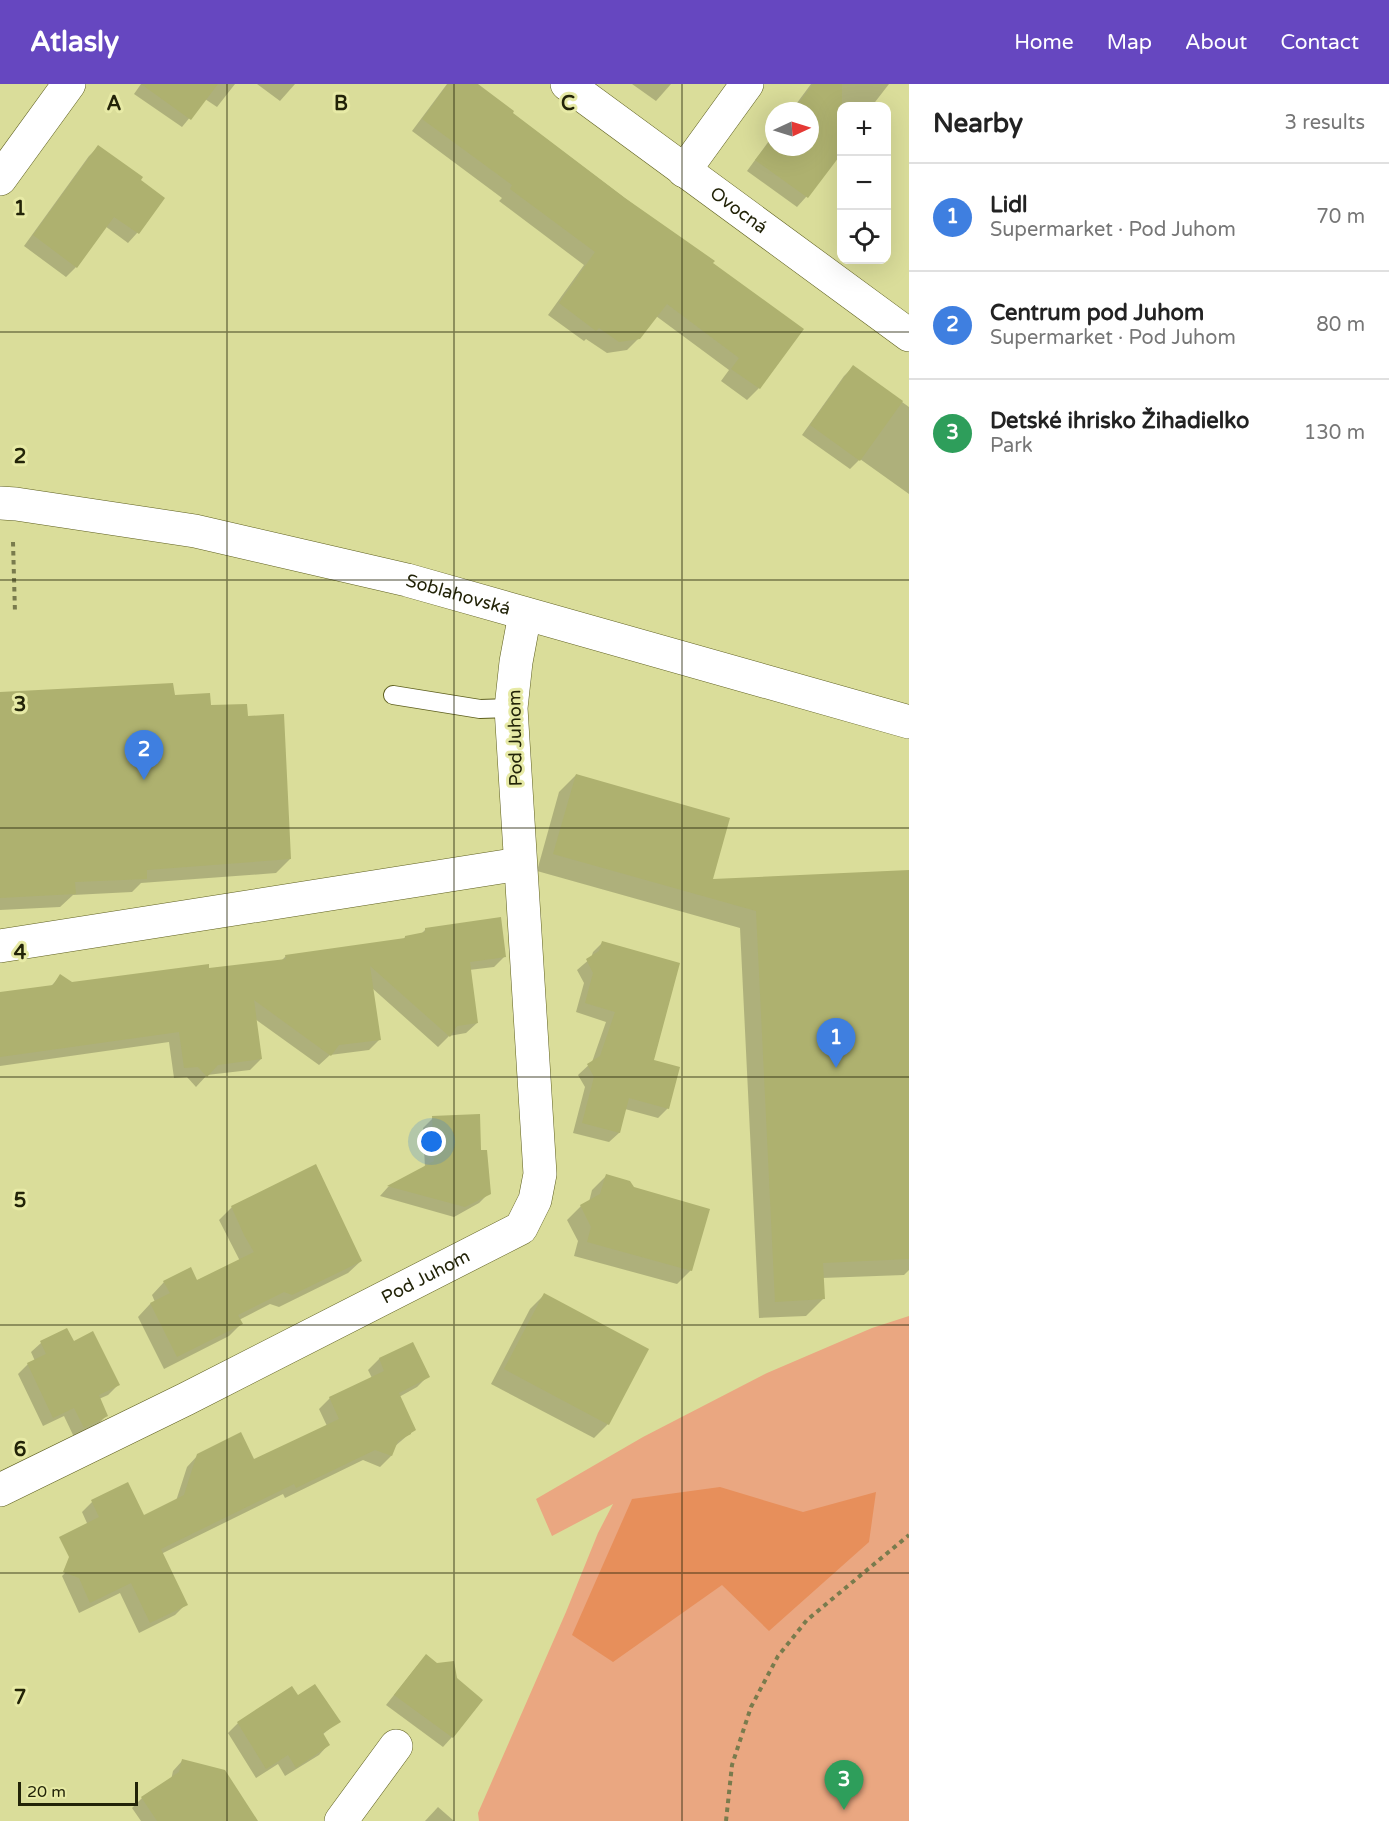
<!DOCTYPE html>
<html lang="en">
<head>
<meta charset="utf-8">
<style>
	:root { --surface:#fff; --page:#f2f2f2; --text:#222; --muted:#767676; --line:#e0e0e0; --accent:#6647c0 }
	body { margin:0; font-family:"Varela Round",sans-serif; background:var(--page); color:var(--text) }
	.controls { position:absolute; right:18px; top:18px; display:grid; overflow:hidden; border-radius:12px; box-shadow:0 6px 24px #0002 }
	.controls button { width:54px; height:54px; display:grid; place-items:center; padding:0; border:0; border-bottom:2px solid var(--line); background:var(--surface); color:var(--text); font:30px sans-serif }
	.compass { position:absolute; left:765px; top:18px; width:54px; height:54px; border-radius:50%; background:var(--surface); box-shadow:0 6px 24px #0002; rotate:86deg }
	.scale { position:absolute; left:18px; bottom:15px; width:120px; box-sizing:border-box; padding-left:6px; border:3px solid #222308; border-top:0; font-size:16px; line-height:21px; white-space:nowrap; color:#222308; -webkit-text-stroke:4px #e7eaa6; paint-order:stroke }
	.you { position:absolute; left:432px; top:1058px; width:21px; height:21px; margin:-15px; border:4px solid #fff; border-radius:50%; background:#1a73e8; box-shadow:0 0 0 9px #1a73e833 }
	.badge { display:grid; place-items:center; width:39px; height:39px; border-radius:50%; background:var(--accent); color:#fff; font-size:20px; font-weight:700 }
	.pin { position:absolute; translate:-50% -50px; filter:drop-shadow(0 2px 3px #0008) }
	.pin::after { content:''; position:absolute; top:32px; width:21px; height:18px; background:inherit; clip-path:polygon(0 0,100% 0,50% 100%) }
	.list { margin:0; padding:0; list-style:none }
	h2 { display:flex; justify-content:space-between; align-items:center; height:78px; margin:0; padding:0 24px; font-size:26px }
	h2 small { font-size:20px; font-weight:400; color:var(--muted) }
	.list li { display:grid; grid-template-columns:39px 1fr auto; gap:18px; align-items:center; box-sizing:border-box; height:108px; padding:0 24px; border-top:2px solid var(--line) }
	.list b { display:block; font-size:22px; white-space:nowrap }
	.list p { margin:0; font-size:20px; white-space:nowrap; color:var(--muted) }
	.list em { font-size:20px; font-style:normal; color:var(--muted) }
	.icon { flex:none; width:33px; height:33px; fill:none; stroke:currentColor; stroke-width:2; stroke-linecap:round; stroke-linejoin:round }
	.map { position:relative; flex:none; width:909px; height:1737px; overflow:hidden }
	header { display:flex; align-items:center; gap:36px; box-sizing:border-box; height:84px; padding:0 30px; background:var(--accent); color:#fff }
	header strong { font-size:28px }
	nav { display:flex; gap:33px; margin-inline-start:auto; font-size:21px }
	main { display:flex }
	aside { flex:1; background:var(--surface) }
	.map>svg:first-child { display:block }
	.green { fill:#eaa781 }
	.forest { fill:#e78f5b }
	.shadow { fill:#0003 }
	.building { fill:#aeb16f }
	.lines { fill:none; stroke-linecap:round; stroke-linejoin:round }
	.lane-casing { stroke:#5e5f1e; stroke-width:20 }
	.street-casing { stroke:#5e5f1e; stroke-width:34 }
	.path { stroke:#797b4d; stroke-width:4; stroke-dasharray:4.5 4.5; stroke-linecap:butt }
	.lane { stroke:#fff; stroke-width:18 }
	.street { stroke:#fff; stroke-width:33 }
	.grid { fill:none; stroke:#222308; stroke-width:1.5; stroke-opacity:0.55 }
	.labels { text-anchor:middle; stroke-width:6; stroke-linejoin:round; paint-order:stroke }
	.street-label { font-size:18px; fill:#222308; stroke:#e7eaa6 }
	.grid-label { font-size:20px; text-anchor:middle; font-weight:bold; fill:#222308; stroke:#e7eaa6; stroke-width:6; stroke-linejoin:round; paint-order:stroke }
</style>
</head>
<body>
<header>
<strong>Atlasly</strong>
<nav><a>Home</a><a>Map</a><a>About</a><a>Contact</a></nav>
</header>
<main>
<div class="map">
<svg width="909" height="1737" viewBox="0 0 909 1737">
	<rect width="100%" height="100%" fill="#dadd9a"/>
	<path class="green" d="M 909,1232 L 909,1737 L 479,1737 L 478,1729 L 566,1528 L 598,1449 L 613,1420 L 552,1452 L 536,1415 L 643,1353 L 767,1289 L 872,1244 Z"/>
	<path class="forest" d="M 720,1403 L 803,1428 L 876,1408 L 869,1458 L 769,1547 L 722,1501 L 613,1578 L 572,1551 L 632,1415 Z"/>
	<g class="shadow">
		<path d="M 141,0 L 235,0 L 217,23 L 205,15 L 182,43 L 134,10 Z"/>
		<path d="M 257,0 L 295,0 L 280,17 Z"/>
		<path d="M 447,0 L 473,0 L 711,179 L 802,246 L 759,304 L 747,316 L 721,297 L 729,286 L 656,232 L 639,254 L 627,266 L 607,269 L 586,255 L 584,257 L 548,231 L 584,181 L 499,117 L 502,114 L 412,47 Z"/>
		<path d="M 632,0 L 671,0 L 656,17 Z"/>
		<path d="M 811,0 L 889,0 L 872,22 L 842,22 L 842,67 L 806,113 L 797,123 L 747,87 L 774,50 L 774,63 L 810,63 L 810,27 L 791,27 Z"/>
		<path d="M 98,63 L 139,97 L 163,114 L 137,149 L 128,159 L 105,142 L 76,183 L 66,193 L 24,162 L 89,72 Z"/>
		<path d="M 853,283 L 909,323 L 909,410 L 860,375 L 850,385 L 802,351 L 844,292 Z"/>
		<path d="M 0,609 L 174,612 L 246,633 L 290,775 L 276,789 L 141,799 L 132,808 L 73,811 L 60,823 L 0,826 Z"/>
		<path d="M 576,691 L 711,797 L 909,788 L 909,1186 L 904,1191 L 822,1194 L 823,1215 L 806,1232 L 759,1234 L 740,844 L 537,787 L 559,708 Z"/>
		<path d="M 426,845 L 505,872 L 494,883 L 469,886 L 477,939 L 466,949 L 449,952 L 438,963 L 372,904 L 380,955 L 369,966 L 330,971 L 319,981 L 255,935 L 261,975 L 250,986 L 207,991 L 196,1003 L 187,993 L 174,994 L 169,958 L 0,982 L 0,910 L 50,903 L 61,892 L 72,899 L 281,877 L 286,872 L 403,856 L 405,853 L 421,850 Z"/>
		<path d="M 603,858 L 652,977 L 668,1024 L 658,1034 L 625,1025 L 619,1049 L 609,1058 L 573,1049 L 585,1003 L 578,991 L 592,978 L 606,938 L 576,928 L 584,899 L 577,886 L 591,874 L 593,868 Z"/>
		<path d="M 433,1034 L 479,1068 L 489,1109 L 479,1119 L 454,1133 L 380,1112 L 388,1103 L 425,1084 L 423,1044 Z"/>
		<path d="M 606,1092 L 691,1186 L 677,1200 L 574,1172 L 578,1157 L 567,1136 L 581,1122 L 589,1118 L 592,1106 Z"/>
		<path d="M 232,1123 L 361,1177 L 348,1189 L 279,1223 L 270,1220 L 239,1236 L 241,1240 L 229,1252 L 164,1285 L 138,1233 L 150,1220 L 155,1218 L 152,1211 L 164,1198 L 196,1197 L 240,1177 L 219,1136 Z"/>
		<path d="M 544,1211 L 647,1266 L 608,1340 L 594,1354 L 491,1300 L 530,1225 Z"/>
		<path d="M 41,1259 L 73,1259 L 118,1301 L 108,1311 L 99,1315 L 106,1332 L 96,1342 L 74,1353 L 64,1332 L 43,1342 L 18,1290 L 28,1280 L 35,1277 L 31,1268 Z"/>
		<path d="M 412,1260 L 428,1292 L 417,1303 L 399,1313 L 415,1345 L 394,1363 L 391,1372 L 380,1383 L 363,1376 L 285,1414 L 283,1410 L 161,1470 L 186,1520 L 175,1531 L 139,1549 L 120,1509 L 79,1529 L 62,1492 L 73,1481 L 100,1468 L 82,1428 L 93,1417 L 143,1433 L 176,1417 L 187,1383 L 198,1371 L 253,1377 L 327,1342 L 319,1325 L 330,1314 L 372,1294 L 368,1286 L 379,1275 Z"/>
		<path d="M 426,1572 L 452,1653 L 443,1663 L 386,1621 L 417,1582 Z"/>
		<path d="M 292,1605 L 298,1613 L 339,1637 L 322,1651 L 328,1661 L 319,1671 L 285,1692 L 278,1680 L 256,1694 L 228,1649 L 238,1639 Z"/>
		<path d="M 182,1677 L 256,1737 L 141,1737 L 132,1724 L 142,1714 L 171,1696 L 173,1687 Z"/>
		<path d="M 438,1723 L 454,1737 L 425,1737 Z"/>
	</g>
	<g class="building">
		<path d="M 141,0 L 218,0 L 191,36 Z"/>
		<path d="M 448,0 L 478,0 L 514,27 L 513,29 L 625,114 L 715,177 L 713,179 L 804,245 L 760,305 L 731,285 L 739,274 L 667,220 L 640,255 L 619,258 L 599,244 L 596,247 L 559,219 L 595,168 L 510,105 L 512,101 L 422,35 Z"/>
		<path d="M 813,0 L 842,0 L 842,69 L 808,114 L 755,76 L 774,52 L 774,63 L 810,63 L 810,27 L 793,27 Z"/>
		<path d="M 98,61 L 143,93 L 141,96 L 165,114 L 139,150 L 114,133 L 77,184 L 33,151 Z"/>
		<path d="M 853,281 L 903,317 L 860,377 L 810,341 Z"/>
		<path d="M 173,599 L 175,611 L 210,609 L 211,621 L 247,620 L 248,632 L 284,630 L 291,775 L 147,786 L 147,795 L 75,798 L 76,810 L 0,814 L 0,608 Z"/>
		<path d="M 576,690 L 730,734 L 713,795 L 909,786 L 909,1175 L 823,1179 L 825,1215 L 775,1218 L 756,827 L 553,770 Z"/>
		<path d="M 501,833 L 506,873 L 470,878 L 478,939 L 457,942 L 450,953 L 370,882 L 381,956 L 339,961 L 331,972 L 254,916 L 262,975 L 218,981 L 207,993 L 198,983 L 184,984 L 179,948 L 0,973 L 0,908 L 53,901 L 60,890 L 72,898 L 209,880 L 209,884 L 286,875 L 285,871 L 405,854 L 405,852 L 425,848 L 425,844 Z"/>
		<path d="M 602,857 L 680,879 L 654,976 L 680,983 L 669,1025 L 629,1014 L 620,1049 L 582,1039 L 594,993 L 587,980 L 600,972 L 615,928 L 585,919 L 593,889 L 586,875 L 599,867 Z"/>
		<path d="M 480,1030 L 481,1066 L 487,1066 L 491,1110 L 465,1123 L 387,1102 L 434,1077 L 432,1032 Z"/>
		<path d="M 316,1080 L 362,1177 L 292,1211 L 284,1208 L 238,1231 L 243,1240 L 177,1273 L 150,1219 L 170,1209 L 163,1197 L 191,1183 L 197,1196 L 254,1168 L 244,1151 L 231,1122 Z"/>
		<path d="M 606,1090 L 630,1097 L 634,1103 L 710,1125 L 692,1187 L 587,1158 L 591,1143 L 580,1121 L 600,1110 Z"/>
		<path d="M 544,1209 L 649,1265 L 609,1341 L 504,1285 Z"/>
		<path d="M 67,1244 L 74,1257 L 93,1247 L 120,1301 L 99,1311 L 108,1332 L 84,1344 L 74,1324 L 53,1334 L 27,1279 L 46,1270 L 40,1257 Z"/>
		<path d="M 413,1258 L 430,1293 L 399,1309 L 416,1346 L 411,1349 L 411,1350 L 398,1357 L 392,1372 L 375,1366 L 296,1404 L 294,1400 L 161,1465 L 188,1521 L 150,1539 L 131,1499 L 90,1519 L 79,1494 L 63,1488 L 69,1473 L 59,1453 L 99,1433 L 91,1416 L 128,1398 L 144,1431 L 184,1411 L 197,1370 L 241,1348 L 254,1375 L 339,1335 L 329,1313 L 384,1287 L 379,1274 Z"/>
		<path d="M 426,1570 L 437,1579 L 454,1577 L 457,1594 L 483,1616 L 453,1654 L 394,1611 Z"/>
		<path d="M 315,1600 L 341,1638 L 323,1649 L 330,1661 L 296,1684 L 288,1671 L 266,1685 L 237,1638 L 292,1602 L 298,1611 Z"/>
		<path d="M 182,1675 L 225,1686 L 258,1737 L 157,1737 L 141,1713 L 179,1688 Z"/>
	</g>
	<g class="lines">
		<g class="lane-casing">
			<path id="lane" d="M 393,611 L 480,625 L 511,624"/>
		</g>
		<g class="street-casing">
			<g id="street">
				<path id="s1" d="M 567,0 L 909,251"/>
				<path d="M 684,87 L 747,0"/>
				<path d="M 0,95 L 69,0"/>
				<path id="s2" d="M 0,419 L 16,420 L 195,447 L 407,496 L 909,638"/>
				<path d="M 0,862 L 520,780"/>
				<path id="s3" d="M 0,1406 L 186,1315 L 521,1144 L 535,1116 L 540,1090 L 511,624 L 516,578 L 525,530"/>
				<path d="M 341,1737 L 396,1662"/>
			</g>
		</g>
		<g class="path">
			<path d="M 13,458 L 15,529"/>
			<path d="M 726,1737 L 732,1681 L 751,1623 L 778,1572 L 807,1536 L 909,1451"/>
		</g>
		<use href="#lane" class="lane"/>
		<use href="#street" class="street"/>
	</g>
	<path class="grid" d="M 227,0 L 227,1737M 454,0 L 454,1737M 682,0 L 682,1737M 0,248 L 909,248M 0,496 L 909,496M 0,744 L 909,744M 0,993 L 909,993M 0,1241 L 909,1241M 0,1489 L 909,1489"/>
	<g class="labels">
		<g class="street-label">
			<text dy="6" stroke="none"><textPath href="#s1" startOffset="213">Ovocná</textPath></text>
			<text dy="6" stroke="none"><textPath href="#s2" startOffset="468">Soblahovská</textPath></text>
			<text transform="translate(515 654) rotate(-91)" y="6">Pod Juhom</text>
			<text dy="6" stroke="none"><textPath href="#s3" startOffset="476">Pod Juhom</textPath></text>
		</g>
	</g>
	<g class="grid-label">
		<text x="114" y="26">A</text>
		<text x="341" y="26">B</text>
		<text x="568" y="26">C</text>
		<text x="20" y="131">1</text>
		<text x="20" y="379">2</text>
		<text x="20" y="627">3</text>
		<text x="20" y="875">4</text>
		<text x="20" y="1123">5</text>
		<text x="20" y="1372">6</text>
		<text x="20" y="1620">7</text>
	</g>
</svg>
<div class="controls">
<button>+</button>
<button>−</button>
<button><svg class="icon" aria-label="locate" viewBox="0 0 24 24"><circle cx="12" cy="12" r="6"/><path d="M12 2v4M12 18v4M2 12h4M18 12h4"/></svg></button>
</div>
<svg class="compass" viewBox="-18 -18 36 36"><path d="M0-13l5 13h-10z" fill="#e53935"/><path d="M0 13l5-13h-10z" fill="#767676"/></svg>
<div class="scale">20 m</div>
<div class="you"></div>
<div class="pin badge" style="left:836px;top:984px;background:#3f7fe0">1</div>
<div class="pin badge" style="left:144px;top:696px;background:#3f7fe0">2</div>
<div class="pin badge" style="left:844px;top:1726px;background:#2e9e5b">3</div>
</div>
<aside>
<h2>Nearby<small>3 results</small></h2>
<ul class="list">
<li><span class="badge" style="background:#3f7fe0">1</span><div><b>Lidl</b><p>Supermarket · Pod Juhom</p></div><em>70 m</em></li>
<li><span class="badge" style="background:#3f7fe0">2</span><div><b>Centrum pod Juhom</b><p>Supermarket · Pod Juhom</p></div><em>80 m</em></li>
<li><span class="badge" style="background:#2e9e5b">3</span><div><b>Detské ihrisko Žihadielko</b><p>Park</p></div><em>130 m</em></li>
</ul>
</aside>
</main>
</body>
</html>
